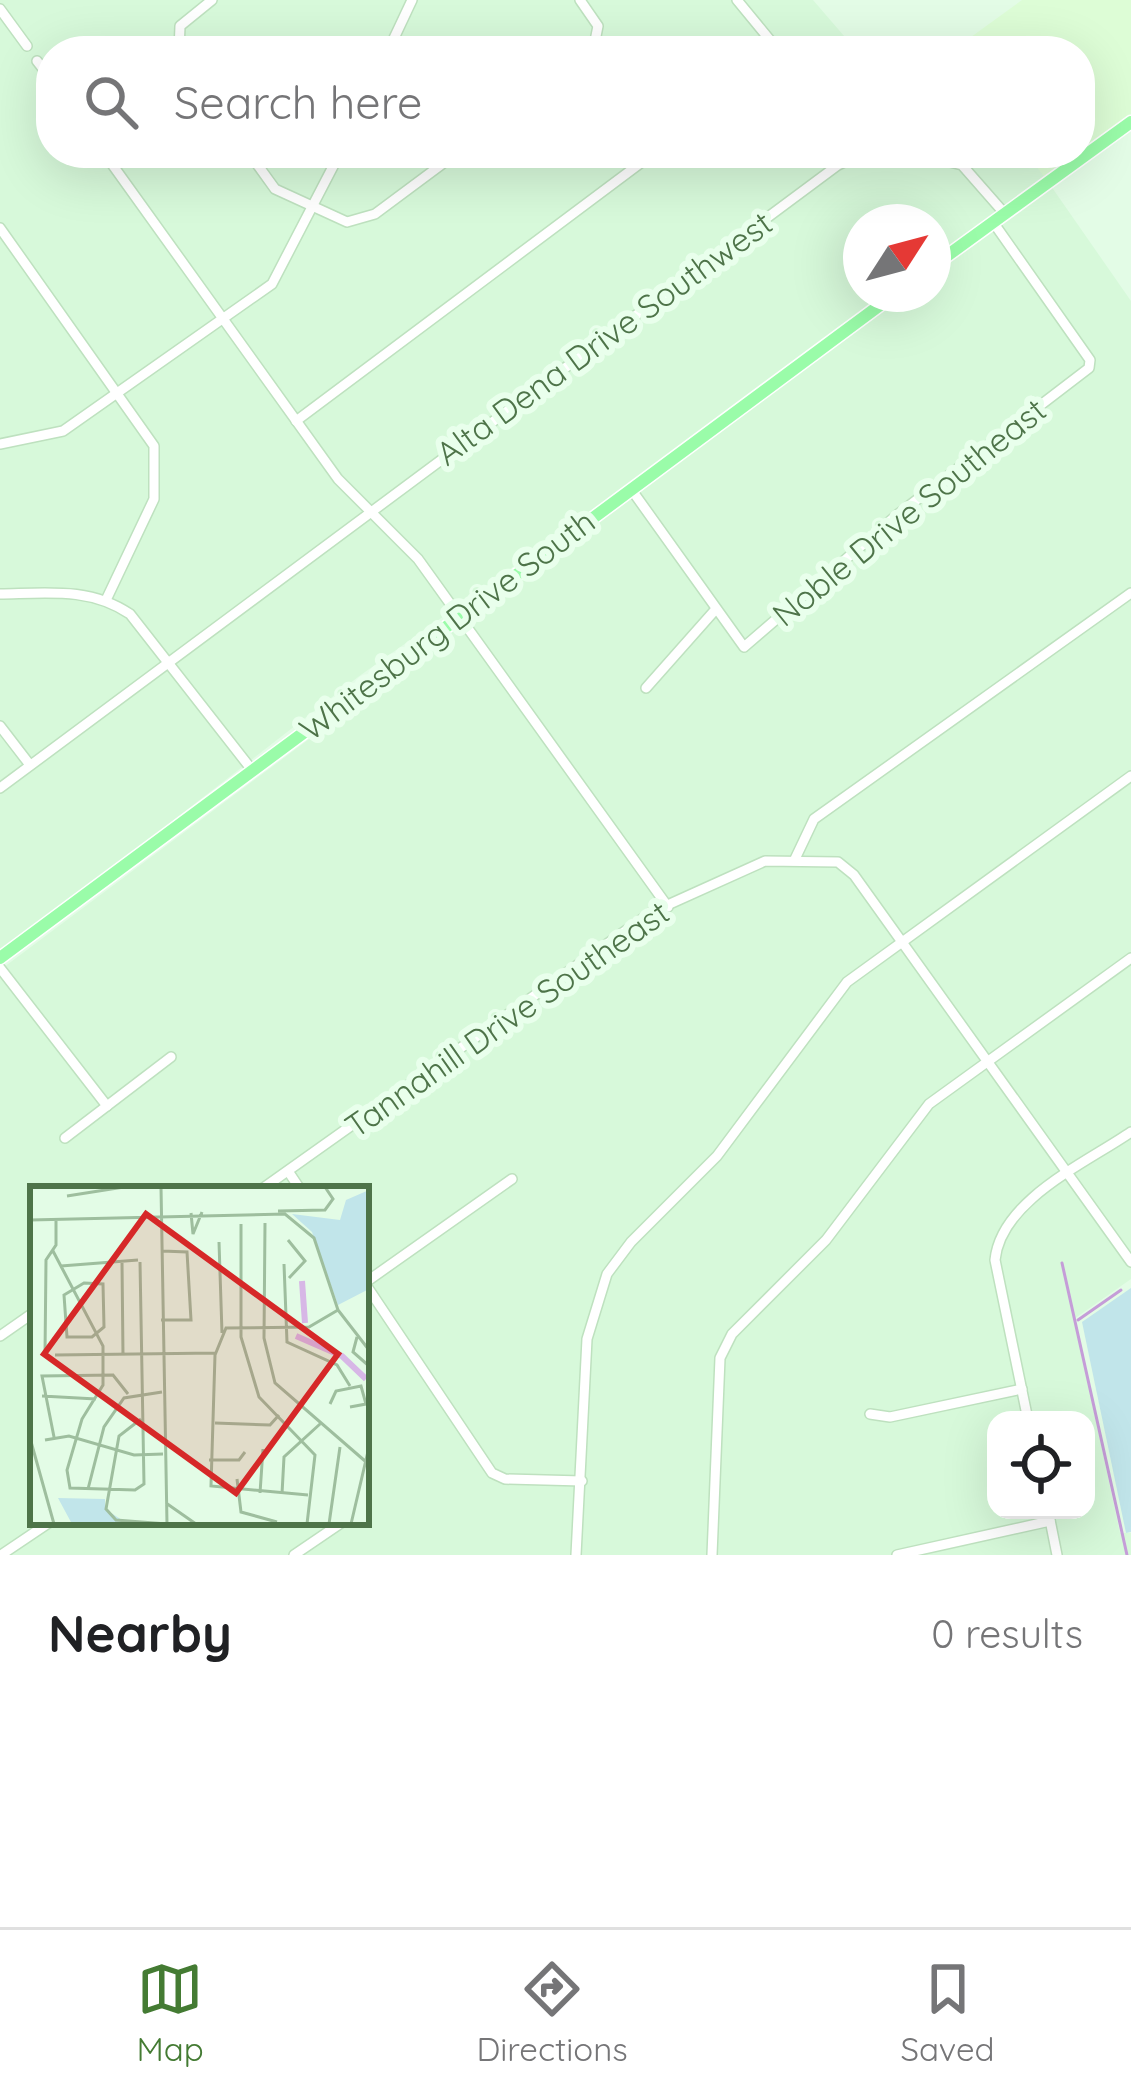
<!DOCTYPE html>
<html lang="en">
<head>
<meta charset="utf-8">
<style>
	:root { --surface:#fff; --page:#f2f2f2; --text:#202124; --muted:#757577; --line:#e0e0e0; --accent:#447b33 }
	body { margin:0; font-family:Quicksand,sans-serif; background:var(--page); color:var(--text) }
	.controls { position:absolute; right:36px; bottom:36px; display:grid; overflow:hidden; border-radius:24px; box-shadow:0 12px 48px #0002 }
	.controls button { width:108px; height:108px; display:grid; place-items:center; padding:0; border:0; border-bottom:3px solid var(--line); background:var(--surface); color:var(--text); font:60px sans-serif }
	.compass { position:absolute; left:843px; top:204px; width:108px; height:108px; border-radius:50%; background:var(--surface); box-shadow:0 12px 48px #0002; rotate:54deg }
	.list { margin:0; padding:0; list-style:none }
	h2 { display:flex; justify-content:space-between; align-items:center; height:156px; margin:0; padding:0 48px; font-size:51px }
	h2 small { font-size:39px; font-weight:400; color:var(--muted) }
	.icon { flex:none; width:66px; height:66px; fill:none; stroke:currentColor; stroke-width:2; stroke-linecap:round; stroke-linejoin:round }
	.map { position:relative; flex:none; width:1131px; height:1555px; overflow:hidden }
	.search { position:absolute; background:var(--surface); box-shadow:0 12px 48px #0002; left:36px; right:36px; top:36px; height:132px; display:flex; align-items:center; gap:30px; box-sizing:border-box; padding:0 42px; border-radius:48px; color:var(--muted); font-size:45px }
	.sheet { height:372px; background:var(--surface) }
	nav { display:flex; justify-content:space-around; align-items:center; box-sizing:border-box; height:168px; border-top:3px solid var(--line); background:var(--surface); font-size:33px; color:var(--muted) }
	nav a { display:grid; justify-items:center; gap:6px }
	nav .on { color:var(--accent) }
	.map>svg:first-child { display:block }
	.residential { fill:#d7f9da; fill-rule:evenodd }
	.commercial { fill:#ddfdd6 }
	.green { fill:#c1e5ea }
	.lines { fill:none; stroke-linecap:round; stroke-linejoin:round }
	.stream { stroke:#c59dd8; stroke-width:3 }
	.minor-casing { stroke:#bee1bf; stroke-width:12 }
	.major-casing { stroke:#fff; stroke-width:15 }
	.minor { stroke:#fff; stroke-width:9 }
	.major { stroke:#9afca9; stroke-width:12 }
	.labels { text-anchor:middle; stroke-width:12; stroke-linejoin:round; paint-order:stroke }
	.street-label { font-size:33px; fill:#4e7449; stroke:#e9ffec }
	.inset-river { fill:none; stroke:#d7b7e6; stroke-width:6 }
	.inset-road { fill:none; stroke:#9ebe9e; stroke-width:3 }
	.view { fill:#d62828; fill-opacity:0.15; stroke:#d62828; stroke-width:6 }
	.inset-edge { fill:none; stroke:#4e7449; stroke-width:6 }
</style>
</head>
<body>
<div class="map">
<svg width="1131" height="1555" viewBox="0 0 1131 1555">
	<rect width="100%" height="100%" fill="#e3fce6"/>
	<path class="residential" d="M 0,0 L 813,0 L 857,51 L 51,51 L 51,153 L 1028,153 L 1131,301 L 1131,1279 L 1074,1319 L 1120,1533 L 1131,1533 L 1131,1555 L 0,1555 L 0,970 L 905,294 L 933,294 L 933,273 L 990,231 L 933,269 L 933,222 L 861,222 L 861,294 L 898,294 L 358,677 L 0,955 ZM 33,1189 L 366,1189 L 366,1522 L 33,1522 ZM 996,1420 L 1086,1420 L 1086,1510 L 996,1510 Z"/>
	<path class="commercial" d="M 1022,0 L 1131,0 L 1131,129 L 1050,185 L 1027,153 L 1080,153 L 1080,51 L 953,50 Z"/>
	<path class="green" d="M 1131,1288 L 1131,1532 L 1126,1533 L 1082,1322 Z"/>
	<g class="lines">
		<g class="stream">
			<path d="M 1062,1263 L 1127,1555"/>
			<path d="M 1078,1320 L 1121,1290"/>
		</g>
		<g class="minor-casing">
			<g id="minor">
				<path d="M 580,0 L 598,26 L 593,51"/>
				<path d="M 737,0 L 779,51"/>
				<path d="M 0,9 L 27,46"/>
				<path d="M 179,51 L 180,26 L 212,0"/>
				<path d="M 388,51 L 412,0"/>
				<path d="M 37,61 L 51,79"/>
				<path d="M 104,153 L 338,479 L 418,559 L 668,907"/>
				<path d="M 249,153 L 275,189 L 347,222 L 375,214 L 457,153"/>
				<path d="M 913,153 L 962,165 L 1005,214"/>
				<path d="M 0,228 L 154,446 L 154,499 L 107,598"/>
				<path d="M 296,421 L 654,153"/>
				<path d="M 0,444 L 63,431 L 272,284 L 340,153"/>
				<path d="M 631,489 L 744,647 L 897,515 L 1089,368 L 1090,360 L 993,222"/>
				<path d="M 0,594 C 47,593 90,587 130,614 L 252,770"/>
				<path d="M 646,688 L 716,609"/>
				<path d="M 0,726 L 30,765"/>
				<path d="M 0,788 L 838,165 L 863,153"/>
				<path d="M 795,859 L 814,819 L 1131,593"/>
				<path d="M 0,968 L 107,1106"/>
				<path d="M 65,1138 L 171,1057"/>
				<path d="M 288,1171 L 300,1189"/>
				<path d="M 262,1189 L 652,912 L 765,861 L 838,862 L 854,875 L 1131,1262"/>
				<path d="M 366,1282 L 512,1179"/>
				<path d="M 366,1285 L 492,1473 L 505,1479 L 582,1481"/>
				<path d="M 0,1336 L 33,1313"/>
				<path d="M 870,1414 L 890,1417 L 1022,1389"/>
				<path d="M 1028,1420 L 995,1260 C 1001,1200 1086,1163 1131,1132"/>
				<path d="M 1048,1510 L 1057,1555"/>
				<path d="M 1,1555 L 50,1522"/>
				<path d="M 294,1555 L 341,1523"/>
				<path d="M 576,1555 L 587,1339 L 607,1274 L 631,1242 L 717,1156 L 847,982 L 1131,776"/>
				<path d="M 712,1555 L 720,1358 L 732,1334 L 826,1240 L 929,1104 L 1131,958"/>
				<path d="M 897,1555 L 1050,1521"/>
			</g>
		</g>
		<g class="major-casing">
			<g id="major">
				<path d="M 933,266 L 1131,122"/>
				<path d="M 0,958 L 895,294"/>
			</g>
		</g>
		<use href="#minor" class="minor"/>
		<use href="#major" class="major"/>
	</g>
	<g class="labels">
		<g class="street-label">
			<text transform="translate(604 338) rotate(-36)" y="12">Alta Dena Drive Southwest</text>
			<text transform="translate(909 512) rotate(-39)" y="12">Noble Drive Southeast</text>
			<text transform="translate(447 625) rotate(-37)" y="12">Whitesburg Drive South</text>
			<text transform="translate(507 1019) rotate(-35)" y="12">Tannahill Drive Southeast</text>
		</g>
	</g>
	<g transform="translate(30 1186)">
		<rect width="339" height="339" fill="#e3fce6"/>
		<path d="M 339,4 L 339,103 L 308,119 L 282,46 L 262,28 L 310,34 L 316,14 ZM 28,312 L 75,313 L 75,323 L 98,338 L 42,338 Z" fill="#c1e5ea"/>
		<path class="inset-river" d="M 272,95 L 275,137M 266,150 L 312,170 L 336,193"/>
		<path class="inset-road" d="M 131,1 L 137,338M 37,10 L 94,1M 248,25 L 295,24 L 303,13 L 295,1M 161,27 L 163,48 L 172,26M 0,34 L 255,28 L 284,52 L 308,124 L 339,164M 235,37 L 234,152 L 245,197 L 335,275M 211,38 L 211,151 L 229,211 L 285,269 L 277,338M 258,54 L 275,75 L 259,92M 189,56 L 192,147M 23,65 L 73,160 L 73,199 L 52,233 L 37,284 L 40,302 L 105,304 L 114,298 L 110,76M 92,76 L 93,169M 254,78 L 257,156 L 307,179 L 320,200M 31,80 L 108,74M 54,97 L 73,98 L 74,141 L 62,151 L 37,151 L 34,109 ZM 131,134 L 161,134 L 157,66 L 132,65M 327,151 L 323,166 L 339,180M 15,169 L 16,74 L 26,59 L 26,34M 25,169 L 186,167M 12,210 L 66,213M 300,218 L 306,205 L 331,200 L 336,218 L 320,221M 111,233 L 89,250 L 76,323 L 86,334 L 137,338M 185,237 L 240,239 L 249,229M 24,251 L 12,190 L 83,189 L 98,208M 0,252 L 24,338M 15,254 L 39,250 L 104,269 L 133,268M 179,274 L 209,274 L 215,266M 207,293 L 211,326 L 247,336M 58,303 L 74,241 L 94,212 L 132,206M 230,307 L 233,263M 252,308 L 254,271 L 290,238M 278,309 L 181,300 L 185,169 L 196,142 L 279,141 L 308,124M 136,317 L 166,338M 299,338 L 310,261M 321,338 L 339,261"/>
		<path class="view" d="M 116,28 L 308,168 L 206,307 L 14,168 Z"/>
		<rect width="339" height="339" class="inset-edge"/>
	</g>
</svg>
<div class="controls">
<button><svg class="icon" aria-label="locate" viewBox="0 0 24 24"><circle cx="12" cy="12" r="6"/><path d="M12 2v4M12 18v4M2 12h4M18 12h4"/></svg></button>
</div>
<svg class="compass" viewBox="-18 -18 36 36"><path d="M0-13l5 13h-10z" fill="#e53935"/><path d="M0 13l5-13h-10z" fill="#757577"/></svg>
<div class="search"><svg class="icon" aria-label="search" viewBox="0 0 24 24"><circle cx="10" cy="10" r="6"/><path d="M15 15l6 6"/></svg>Search here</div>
</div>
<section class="sheet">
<h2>Nearby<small>0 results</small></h2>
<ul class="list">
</ul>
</section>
<nav>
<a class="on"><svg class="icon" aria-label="map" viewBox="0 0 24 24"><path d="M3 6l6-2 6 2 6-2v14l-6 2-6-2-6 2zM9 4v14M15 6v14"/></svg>Map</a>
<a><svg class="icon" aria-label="directions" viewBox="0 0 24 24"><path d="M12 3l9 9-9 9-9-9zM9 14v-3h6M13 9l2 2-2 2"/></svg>Directions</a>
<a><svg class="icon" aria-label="saved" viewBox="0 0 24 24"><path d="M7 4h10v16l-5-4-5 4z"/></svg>Saved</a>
</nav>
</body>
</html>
